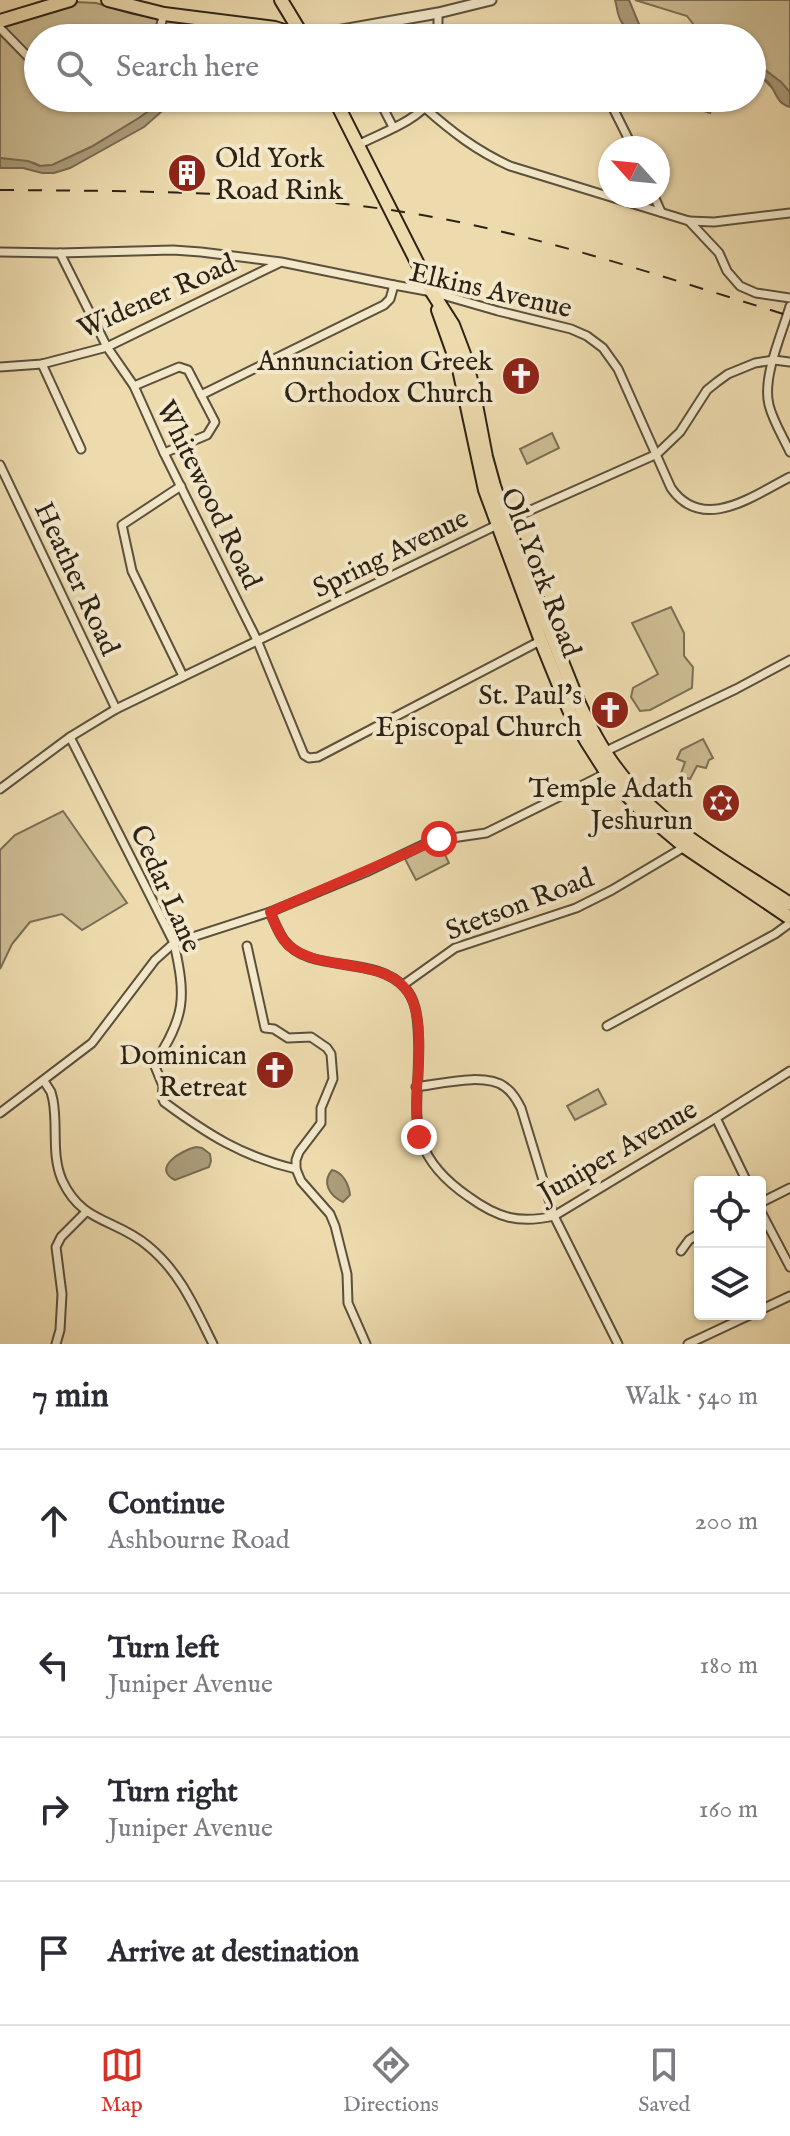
<!DOCTYPE html>
<html lang="en">
<head>
<meta charset="utf-8">
<style>
	:root { --surface:#fff; --page:#f2f2f3; --text:#2b2b33; --muted:#7c7c81; --line:#e1e1e2; --accent:#d93025 }
	body { margin:0; font-family:"IM FELL English",serif; background:var(--page); color:var(--text) }
	.controls { position:absolute; right:24px; bottom:24px; display:grid; overflow:hidden; border-radius:8px; box-shadow:0 2px 6px #0004 }
	.controls button { width:72px; height:72px; display:grid; place-items:center; padding:0; border:0; border-bottom:2px solid var(--line); background:var(--surface); color:var(--text); font:40px sans-serif }
	.compass { position:absolute; left:598px; top:136px; width:72px; height:72px; border-radius:50%; background:var(--surface); box-shadow:0 2px 6px #0004; rotate:297deg }
	.stop { position:absolute; width:24px; height:24px; margin:-18px; border:6px solid #d93025; border-radius:50%; background:#fff }
	.stop.end { background:#d93025; border-color:#fff; box-shadow:0 2px 8px #0008 }
	.list { margin:0; padding:0; list-style:none }
	h2 { display:flex; justify-content:space-between; align-items:center; height:104px; margin:0; padding:0 32px; font-size:34px }
	h2 small { font-size:26px; font-weight:400; color:var(--muted) }
	.list li { display:grid; grid-template-columns:52px 1fr auto; gap:24px; align-items:center; box-sizing:border-box; height:144px; padding:0 32px; border-top:2px solid var(--line) }
	.list b { display:block; font-size:30px; white-space:nowrap }
	.list p { margin:0; font-size:26px; white-space:nowrap; color:var(--muted) }
	.list em { font-size:26px; font-style:normal; color:var(--muted) }
	.icon { flex:none; width:44px; height:44px; fill:none; stroke:currentColor; stroke-width:2; stroke-linecap:round; stroke-linejoin:round }
	.map { position:relative; flex:none; width:790px; height:1344px; overflow:hidden }
	.search { position:absolute; background:var(--surface); box-shadow:0 2px 6px #0004; left:24px; right:24px; top:24px; height:88px; display:flex; align-items:center; gap:20px; box-sizing:border-box; padding:0 28px; border-radius:44px; color:var(--muted); font-size:30px }
	.sheet { height:680px; background:var(--surface) }
	nav { display:flex; justify-content:space-around; align-items:center; box-sizing:border-box; height:112px; border-top:2px solid var(--line); background:var(--surface); font-size:22px; color:var(--muted) }
	nav a { display:grid; justify-items:center; gap:4px }
	nav .on { color:var(--accent) }
	.map>svg:first-child { display:block }
	.green { fill:#ccbc94; stroke:#7c6f55; stroke-width:2 }
	.water { fill:#ab9c7a; stroke:#786b52; stroke-width:2 }
	.lines { fill:none; stroke-linecap:round; stroke-linejoin:round }
	.minor-casing { stroke:#5c503c; stroke-width:11 }
	.tertiary-casing { stroke:#5c503c; stroke-width:13 }
	.primary-casing { stroke:#2c2216; stroke-width:16 }
	.trunk-casing { stroke:#2c2216; stroke-width:16 }
	.minor { stroke:#f3e8ca; stroke-width:7 }
	.tertiary { stroke:#f3e8ca; stroke-width:9 }
	.primary { stroke:#eddbae; stroke-width:12 }
	.trunk { stroke:#eddbae; stroke-width:12 }
	.rail { stroke:#2c2216; stroke-width:2; stroke-dasharray:14 14; stroke-linecap:butt }
	.route { stroke:#d93025; stroke-width:10 }
	.labels { text-anchor:middle; stroke-width:8; stroke-linejoin:round; paint-order:stroke }
	.poi-label { font-size:28px; fill:#2c2216; stroke:#f3e8ca; text-anchor:end }
	.street-label { font-size:28px; fill:#2c2216; stroke:#f3e8ca }
</style>
</head>
<body>
<div class="map">
<svg width="790" height="1344" viewBox="0 0 790 1344">
	<rect width="100%" height="100%" fill="#eddbae"/>
	<filter id="stains"><feTurbulence type="fractalNoise" baseFrequency=".0025" numOctaves="4"/><feColorMatrix values="0 0 0 0 .2 0 0 0 0 .09 0 0 0 0 .02 0 0 0 .5 -.17"/></filter>
	<radialGradient id="worn" r=".72"><stop offset=".6" stop-color="#630" stop-opacity="0"/><stop offset="1" stop-color="#630" stop-opacity=".3"/></radialGradient>
	<g class="green">
		<path d="M 635,0 L 790,0 L 790,98 L 775,91 L 752,67 L 752,38 L 725,38 L 722,35 L 697,29 L 687,16 Z"/>
		<path d="M 76,2 L 96,3 L 133,14 L 195,25 L 192,30 L 192,38 L 38,38 L 38,98 L 167,98 L 139,118 L 91,147 L 53,165 L 40,166 L 34,163 L 0,158 L 0,25 Z"/>
		<path d="M 681,98 L 733,98 L 732,103 L 716,99 L 710,113 L 680,103 Z"/>
		<path d="M 552,433 L 559,448 L 527,464 L 520,449 Z"/>
		<path d="M 671,607 L 684,633 L 684,656 L 693,667 L 692,688 L 650,710 L 640,711 L 631,697 L 633,688 L 658,674 L 632,623 Z"/>
		<path d="M 703,739 L 713,758 L 709,760 L 706,768 L 697,766 L 690,779 L 680,776 L 685,762 L 677,759 L 681,750 Z"/>
		<path d="M 63,811 L 127,903 L 82,930 L 62,914 L 30,922 L 12,944 L 0,969 L 0,850 L 15,835 Z"/>
		<path d="M 439,842 L 449,863 L 416,880 L 405,859 Z"/>
		<path d="M 598,1089 L 606,1104 L 575,1120 L 567,1106 Z"/>
	</g>
	<g class="water">
		<path d="M 615,0 L 629,0 L 641,29 C 657,37 674,34 691,38 C 668,38 632,45 620,19 C 617,13 617,6 615,0 Z"/>
		<path d="M 752,60 L 781,82 L 790,92 L 790,107 C 776,103 777,93 769,83 C 764,78 758,76 752,72 Z"/>
		<path d="M 167,98 L 177,98 L 144,127 L 70,168 L 54,173 L 42,173 L 23,168 L 0,168 L 0,158 L 28,161 L 40,166 L 52,165 L 91,147 L 139,118 Z"/>
		<path d="M 196,1147 L 202,1148 L 210,1154 L 211,1161 L 209,1167 L 175,1180 C 151,1168 182,1150 196,1147 Z"/>
		<path d="M 332,1170 C 343,1172 349,1185 350,1195 L 343,1202 C 330,1196 321,1183 332,1170 Z"/>
	</g>
	<g class="lines">
		<g class="minor-casing">
			<g id="minor">
				<path d="M 438,13 L 438,38"/>
				<path d="M 0,28 L 38,67"/>
				<path d="M 157,38 L 164,14"/>
				<path d="M 215,38 L 217,20"/>
				<path d="M 245,98 L 248,99"/>
				<path d="M 378,98 L 393,127"/>
				<path d="M 608,98 L 633,148"/>
				<path d="M 425,108 C 452,132 477,151 510,166 L 689,221 L 719,253 L 727,271 L 740,286 L 756,293 L 790,298"/>
				<path d="M 358,145 C 383,132 416,122 433,98"/>
				<path d="M 654,196 L 661,212"/>
				<path d="M 689,221 L 714,222 L 790,213"/>
				<path d="M 0,252 L 60,253 L 173,250 L 201,252 L 281,262 L 394,285"/>
				<path d="M 60,253 L 107,347 L 134,386 L 164,453 L 257,640 L 304,755 L 309,758 L 318,757 L 542,640"/>
				<path d="M 790,306 C 782,334 762,377 769,405 C 773,421 783,437 790,452"/>
				<path d="M 42,364 L 81,449"/>
				<path d="M 0,367 L 42,364 L 107,347 L 279,263"/>
				<path d="M 134,386 L 179,367 L 188,370 L 215,422 L 207,435 L 164,453"/>
				<path d="M 201,395 L 384,305 L 390,299 L 394,285 L 432,292 L 498,311 L 571,329 L 587,336 L 603,348 L 618,369 L 671,488 C 703,534 754,495 790,477"/>
				<path d="M 0,465 L 116,709"/>
				<path d="M 181,486 L 122,525 L 132,571 L 183,676"/>
				<path d="M 70,737 L 174,943 C 186,997 186,1016 154,1064 L 163,1086 L 162,1097 L 164,1102 C 207,1134 243,1157 296,1169"/>
				<path d="M 602,753 L 736,689 L 790,660"/>
				<path d="M 0,789 L 70,737 L 116,709 L 497,525 L 657,454 L 680,432 L 707,390 L 717,382 L 728,374 L 755,363 L 774,360 L 790,362"/>
				<path d="M 270,912 C 274,921 278,932 284,940 C 310,975 376,954 405,988 C 415,999 417,1014 418,1028 C 424,1101 393,1145 469,1197 C 498,1218 519,1224 554,1216 L 716,1118 L 790,1071"/>
				<path d="M 247,946 L 265,1028 L 274,1029 L 288,1038 L 311,1037 L 327,1048 L 331,1054 L 333,1079 L 321,1108 L 321,1123 L 299,1152 L 296,1160 L 296,1169 L 301,1181 L 330,1214 L 335,1226 L 347,1274 L 348,1303 L 366,1344"/>
				<path d="M 403,985 L 455,948 L 576,908 L 612,890 L 686,846"/>
				<path d="M 607,1026 L 775,934 L 790,923"/>
				<path d="M 44,1081 L 51,1092 L 53,1100 C 58,1127 51,1154 62,1180 C 82,1224 115,1218 148,1246 C 180,1272 195,1308 213,1344"/>
				<path d="M 416,1087 C 440,1084 485,1072 505,1087 C 512,1092 517,1100 521,1108 L 554,1216 L 618,1344"/>
				<path d="M 0,1113 L 92,1043 L 155,960 L 174,943 L 270,912 L 366,872 L 431,841 L 486,833 L 607,773"/>
				<path d="M 716,1118 L 747,1182"/>
				<path d="M 760,1203 L 790,1188"/>
				<path d="M 760,1210 L 790,1267"/>
				<path d="M 681,1251 L 689,1240 L 700,1233"/>
				<path d="M 760,1310 L 790,1296"/>
				<path d="M 56,1344 L 60,1330 L 62,1294 L 56,1247 L 61,1237 L 86,1212"/>
				<path d="M 688,1344 L 752,1314"/>
			</g>
		</g>
		<g class="tertiary-casing">
			<path id="tertiary" d="M 303,37 L 438,13 L 491,0"/>
		</g>
		<g class="primary-casing">
			<g id="primary">
				<path d="M 108,0 L 164,14 L 275,28 L 303,37"/>
				<path d="M 0,21 L 70,0"/>
			</g>
		</g>
		<g class="trunk-casing">
			<g id="trunk">
				<path d="M 281,0 L 304,38"/>
				<path d="M 334,98 L 432,292 L 453,325 L 464,354 L 472,384 L 486,457 L 494,486 L 506,522 L 577,699 C 588,723 600,747 616,768 C 660,828 730,864 790,904"/>
				<path d="M 438,310 L 459,369 L 485,490 L 541,641 L 569,710 L 587,742 L 608,775 L 641,810 L 685,847 L 790,918"/>
			</g>
		</g>
		<use href="#minor" class="minor"/>
		<use href="#tertiary" class="tertiary"/>
		<use href="#primary" class="primary"/>
		<use href="#trunk" class="trunk"/>
		<path class="rail" d="M 0,190 C 142,191 282,191 422,215 C 547,237 669,279 790,316"/>
	</g>
	<g class="lines">
		<path class="route" d="M 419,1137 C 410,1094 428,1042 413,1002 C 395,953 321,975 288,945 C 279,936 275,923 270,912 L 439,839"/>
	</g>
	<defs>
		<g id="building-disc" transform="scale(2)"><circle r="9.5" fill="#8f2418" stroke="#f3e8ca"/><path d="M-4-6H4V6H1V3H-1V6H-4ZM-2.5-4.3h1.7v1.8h-1.7ZM.8-4.3h1.7v1.8H.8ZM-2.5-1h1.7V.8h-1.7ZM.8-1h1.7V.8H.8Z" fill="#fff"/></g>
		<g id="church-disc" transform="scale(2)"><circle r="9.5" fill="#8f2418" stroke="#f3e8ca"/><path d="M-1.2-6h2.4v3.5h3.3v2.4h-3.3V6h-2.4V-.1h-3.3v-2.4h3.3Z" fill="#fff"/></g>
		<g id="synagogue-disc" transform="scale(2)"><circle r="9.5" fill="#8f2418" stroke="#f3e8ca"/><path d="M0-6.5L5.6 3.2H-5.6ZM0 6.5L5.6-3.2H-5.6Z" fill="#fff"/></g>
	</defs>
	<g fill-rule="evenodd">
		<use href="#building-disc" x="187" y="173"/>
		<use href="#church-disc" x="521" y="376"/>
		<use href="#church-disc" x="610" y="710"/>
		<use href="#synagogue-disc" x="721" y="803"/>
		<use href="#church-disc" x="275" y="1070"/>
	</g>
	<g class="labels">
		<g class="poi-label">
			<text x="215" y="167" text-anchor="start">Old York<tspan x="215" dy="32">Road Rink</tspan></text>
			<text x="493" y="370">Annunciation Greek<tspan x="493" dy="32">Orthodox Church</tspan></text>
			<text x="582" y="704">St. Paul's<tspan x="582" dy="32">Episcopal Church</tspan></text>
			<text x="693" y="797">Temple Adath<tspan x="693" dy="32">Jeshurun</tspan></text>
			<text x="247" y="1064">Dominican<tspan x="247" dy="32">Retreat</tspan></text>
		</g>
		<g class="street-label">
			<text transform="translate(491 289) rotate(13)" y="10">Elkins Avenue</text>
			<text transform="translate(156 295) rotate(-24)" y="10">Widener Road</text>
			<text transform="translate(210 494) rotate(64)" y="10">Whitewood Road</text>
			<text transform="translate(390 552) rotate(-26)" y="10">Spring Avenue</text>
			<text transform="translate(542 572) rotate(69)" y="10">Old York Road</text>
			<text transform="translate(78 578) rotate(65)" y="10">Heather Road</text>
			<text transform="translate(167 888) rotate(66)" y="10">Cedar Lane</text>
			<text transform="translate(519 903) rotate(-21)" y="10">Stetson Road</text>
			<text transform="translate(617 1150) rotate(-30)" y="10">Juniper Avenue</text>
		</g>
	</g>
	<rect width="100%" height="100%" filter="url(#stains)"/>
	<rect width="100%" height="100%" fill="url(#worn)"/>
</svg>
<div class="controls">
<button><svg class="icon" aria-label="locate" viewBox="0 0 24 24"><circle cx="12" cy="12" r="6"/><path d="M12 2v4M12 18v4M2 12h4M18 12h4"/></svg></button>
<button><svg class="icon" aria-label="layers" viewBox="0 0 24 24"><path d="M12 4l9 5-9 5-9-5zM3 14l9 5 9-5"/></svg></button>
</div>
<svg class="compass" viewBox="-18 -18 36 36"><path d="M0-13l5 13h-10z" fill="#e53935"/><path d="M0 13l5-13h-10z" fill="#7c7c81"/></svg>
<div class="stop" style="left:439px;top:839px"></div>
<div class="stop end" style="left:419px;top:1137px"></div>
<div class="search"><svg class="icon" aria-label="search" viewBox="0 0 24 24"><circle cx="10" cy="10" r="6"/><path d="M15 15l6 6"/></svg>Search here</div>
</div>
<section class="sheet">
<h2>7 min<small>Walk · 540 m</small></h2>
<ul class="list">
<li><svg class="icon" aria-label="ahead" viewBox="0 0 24 24"><path d="M12 20V5M6 11l6-6 6 6"/></svg><div><b>Continue</b><p>Ashbourne Road</p></div><em>200 m</em></li>
<li><svg class="icon" aria-label="left" viewBox="0 0 24 24"><path d="M17 20v-9H6M10 6l-5 5 5 5"/></svg><div><b>Turn left</b><p>Juniper Avenue</p></div><em>180 m</em></li>
<li><svg class="icon" aria-label="right" viewBox="0 0 24 24"><path d="M7 20v-9h11M14 6l5 5-5 5"/></svg><div><b>Turn right</b><p>Juniper Avenue</p></div><em>160 m</em></li>
<li><svg class="icon" aria-label="arrive" viewBox="0 0 24 24"><path d="M6 21V4h12l-3 4 3 4H6"/></svg><div><b>Arrive at destination</b></div></li>
</ul>
</section>
<nav>
<a class="on"><svg class="icon" aria-label="map" viewBox="0 0 24 24"><path d="M3 6l6-2 6 2 6-2v14l-6 2-6-2-6 2zM9 4v14M15 6v14"/></svg>Map</a>
<a><svg class="icon" aria-label="directions" viewBox="0 0 24 24"><path d="M12 3l9 9-9 9-9-9zM9 14v-3h6M13 9l2 2-2 2"/></svg>Directions</a>
<a><svg class="icon" aria-label="saved" viewBox="0 0 24 24"><path d="M7 4h10v16l-5-4-5 4z"/></svg>Saved</a>
</nav>
</body>
</html>
